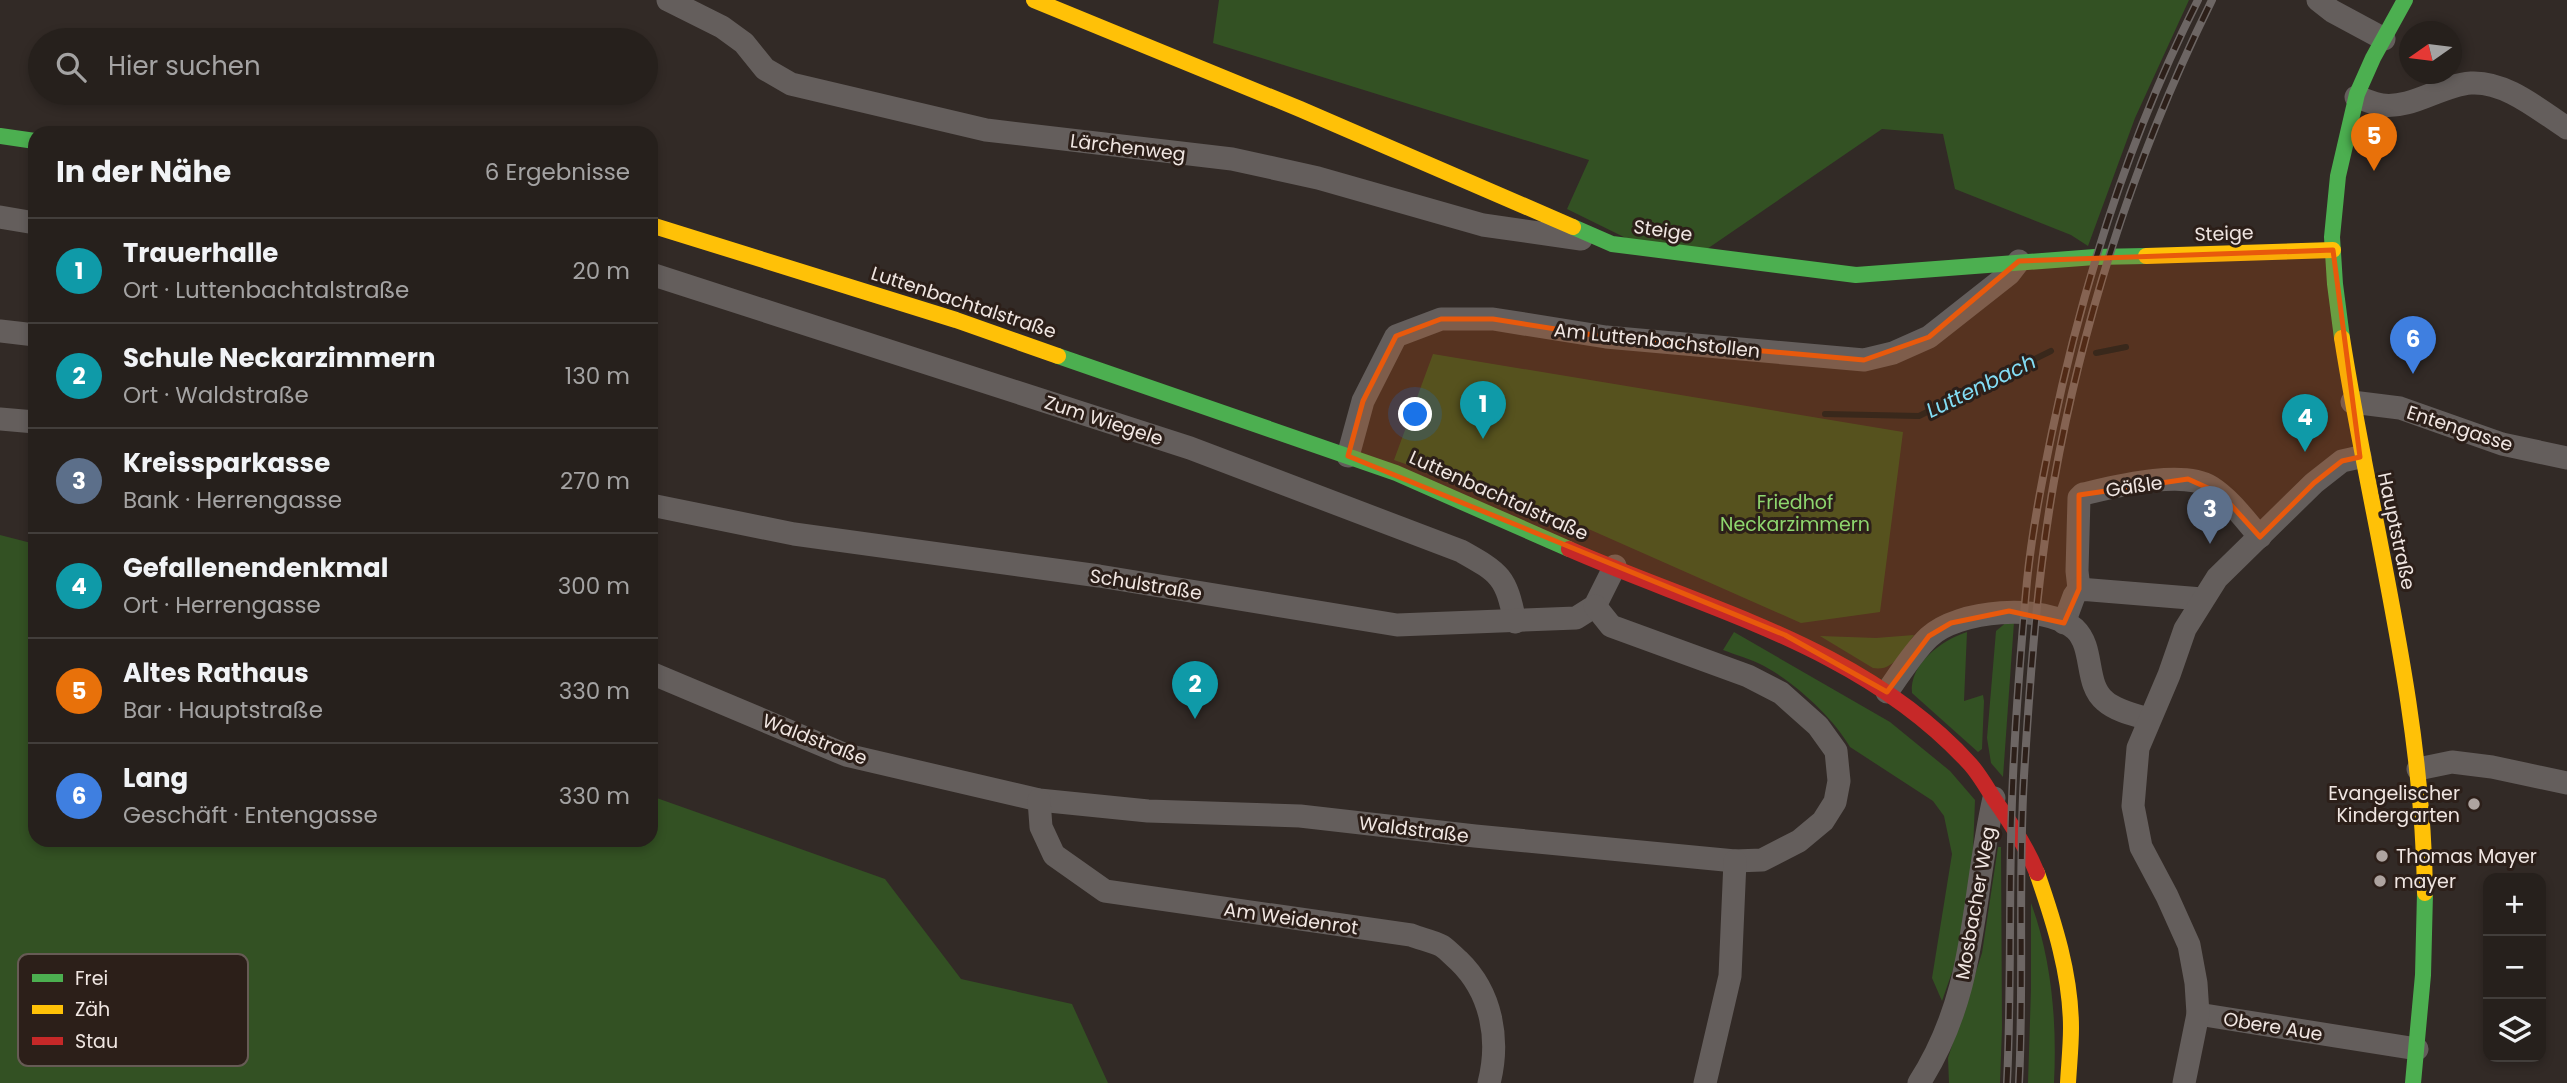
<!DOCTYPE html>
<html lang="de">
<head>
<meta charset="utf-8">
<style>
	:root { --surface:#26201c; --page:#322d29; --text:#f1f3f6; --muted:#a4a3a3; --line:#423e3b; --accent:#2563eb }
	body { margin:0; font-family:Poppins,sans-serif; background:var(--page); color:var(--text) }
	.controls { position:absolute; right:21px; bottom:21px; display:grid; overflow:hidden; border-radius:14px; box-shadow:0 4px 10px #0003 }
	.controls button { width:63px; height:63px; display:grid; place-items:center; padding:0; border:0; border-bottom:2px solid var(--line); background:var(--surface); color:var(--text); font:35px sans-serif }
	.compass { position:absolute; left:2399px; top:21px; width:63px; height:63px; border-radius:50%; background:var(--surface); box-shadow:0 4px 10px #0003; rotate:256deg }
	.you { position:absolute; left:1416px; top:415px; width:24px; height:24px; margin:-18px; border:5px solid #fff; border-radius:50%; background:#1a73e8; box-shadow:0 0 0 10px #1a73e833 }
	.badge { display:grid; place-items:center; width:46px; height:46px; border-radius:50%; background:var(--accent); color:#fff; font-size:23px; font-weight:700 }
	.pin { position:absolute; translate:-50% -58px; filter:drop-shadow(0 2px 4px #0008) }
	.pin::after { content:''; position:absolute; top:37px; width:24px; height:21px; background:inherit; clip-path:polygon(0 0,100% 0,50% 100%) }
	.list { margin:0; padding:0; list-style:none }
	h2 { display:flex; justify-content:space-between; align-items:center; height:91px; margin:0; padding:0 28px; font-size:30px }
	h2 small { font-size:23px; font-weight:400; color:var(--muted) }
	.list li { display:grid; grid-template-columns:46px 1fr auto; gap:21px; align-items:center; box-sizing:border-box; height:105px; padding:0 28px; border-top:2px solid var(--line) }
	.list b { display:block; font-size:26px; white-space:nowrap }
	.list p { margin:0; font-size:23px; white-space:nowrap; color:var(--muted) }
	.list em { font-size:23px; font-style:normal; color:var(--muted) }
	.icon { flex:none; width:38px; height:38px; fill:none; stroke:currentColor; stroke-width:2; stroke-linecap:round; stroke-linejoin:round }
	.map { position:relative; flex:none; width:2567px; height:1083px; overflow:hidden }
	.search { position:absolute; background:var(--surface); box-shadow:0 4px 10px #0003; left:28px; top:28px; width:630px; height:77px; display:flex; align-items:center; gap:18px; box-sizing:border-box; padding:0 24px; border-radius:38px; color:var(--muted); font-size:26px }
	.panel { position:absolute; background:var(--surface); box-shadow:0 4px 10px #0003; left:28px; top:126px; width:630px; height:721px; border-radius:21px }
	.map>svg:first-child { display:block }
	.green { fill:#335123 }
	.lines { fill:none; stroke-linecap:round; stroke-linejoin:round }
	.stream { stroke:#0e1c20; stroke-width:6 }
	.street { stroke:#645e5c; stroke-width:23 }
	.fast { stroke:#4caf50; stroke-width:16 }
	.slow { stroke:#ffc107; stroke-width:16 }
	.jam { stroke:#c62828; stroke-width:16 }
	.rail-casing { stroke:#6d6664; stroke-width:8 }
	.rail { stroke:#2c1f19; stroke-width:5; stroke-dasharray:16; stroke-linecap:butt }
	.marked { fill:#e8590c; fill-opacity:0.2; stroke:#e8590c; stroke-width:5; stroke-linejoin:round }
	.poi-dot { fill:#aea4a0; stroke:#2c1f19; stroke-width:2.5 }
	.labels { text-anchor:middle; stroke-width:6; stroke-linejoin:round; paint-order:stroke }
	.street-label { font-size:19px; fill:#f0e6e2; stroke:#2c1f19 }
	.park-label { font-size:19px; fill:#8ed66e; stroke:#2c1f19 }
	.poi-label { font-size:19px; fill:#f0e6e2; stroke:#2c1f19; text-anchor:start }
	.water-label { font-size:21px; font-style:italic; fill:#83ddf5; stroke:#2c1f19 }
	.key { fill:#2c1f19; stroke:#675b55; stroke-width:2 }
	.key-label { font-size:19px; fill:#f0e6e2 }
</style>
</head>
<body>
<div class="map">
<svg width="2567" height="1083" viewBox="0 0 2567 1083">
	<rect width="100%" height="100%" fill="#322a26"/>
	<g class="green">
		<path d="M 1219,0 L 2189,0 L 2135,118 L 2088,246 L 2071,235 L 1955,189 L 1943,134 L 1882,129 L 1707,249 L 1632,241 L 1567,209 L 1589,160 L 1213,43 Z"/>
		<path d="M 1433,354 L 1903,432 L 1880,612 L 1801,623 L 1575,523 L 1394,460 Z"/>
		<path d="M 0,535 L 35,544 L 35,840 L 651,840 L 651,796 L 885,879 L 961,979 L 1072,1004 L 1108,1083 L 0,1083 Z"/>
		<path d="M 2008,621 L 2014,622 L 2003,777 L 1991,763 L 1987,738 L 1996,631 Z"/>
		<path d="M 1734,632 L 1890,722 L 1950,771 L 1975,800 L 1972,878 L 1957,958 L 1942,1001 L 1932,978 L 1952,854 L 1944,816 L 1933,801 L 1850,747 C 1833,717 1794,682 1764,666 C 1751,659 1736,655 1723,650 Z"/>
		<path d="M 1967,632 L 1964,701 L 1983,695 L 1984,701 L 1982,749 L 1978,752 L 1912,693 C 1909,664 1942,640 1967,632 Z"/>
		<path d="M 1914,635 C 1902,651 1894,672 1873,668 L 1820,636 L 1876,638 Z"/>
		<path d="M 1998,847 L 2001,847 L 2002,1028 L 2000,1083 L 1949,1083 L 1948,1058 L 1982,953 Z"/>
		<path d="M 2031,903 C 2052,960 2057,1023 2054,1083 L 2028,1083 L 2031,989 Z"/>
	</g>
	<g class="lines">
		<g class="stream">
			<path d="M 2096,353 L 2126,347"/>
			<path d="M 1825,414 L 1919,416 L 2051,351"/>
		</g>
		<g class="street">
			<path d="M 668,0 L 722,27 L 744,43 L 765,69 L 791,84 L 986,130 L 1232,159 L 1318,178 L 1483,225 L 1581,239"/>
			<path d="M 2318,0 L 2332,11 L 2384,39"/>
			<path d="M 2356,97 C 2364,99 2373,104 2382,105 C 2412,109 2441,85 2471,83 C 2506,81 2539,110 2567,128"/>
			<path d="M 0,217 L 35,223"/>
			<path d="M 651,274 L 1190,448 L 1461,551 C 1500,573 1506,576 1515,622"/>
			<path d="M 0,331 L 35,335"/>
			<path d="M 2352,402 L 2400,408 L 2502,444 L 2567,458"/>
			<path d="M 0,419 L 35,422"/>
			<path d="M 1348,456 L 1363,401 L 1396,336 L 1441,319 L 1493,319 L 1606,337 L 1864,360 L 1893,353 L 1929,337 L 2009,274 L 2019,261"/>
			<path d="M 651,505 L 794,534 L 1099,576 L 1397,625 L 1576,618 L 1595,606 L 1615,566"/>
			<path d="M 2079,589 L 2077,571 L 2079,498 L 2083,494 C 2114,487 2182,469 2211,487 C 2230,499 2245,520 2260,537"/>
			<path d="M 2064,623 L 2074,596 L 2079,589 L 2202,599"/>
			<path d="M 651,673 L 846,755 L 1039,800 L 1148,811 L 1300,816 L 1475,836 L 1735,861 L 1762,860 L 1799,841 L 1823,821 L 1835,802 L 1839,781 L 1836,751 L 1818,726 L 1781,693 L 1748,676 L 1611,626 L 1595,606"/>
			<path d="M 1887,692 C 1900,674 1913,652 1929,637 C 1957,610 2044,602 2075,629 C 2095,648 2084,684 2105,701 C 2116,711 2135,715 2149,719"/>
			<path d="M 2418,769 L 2452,762 L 2492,767 L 2567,783"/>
			<path d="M 1039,800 L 1041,827 L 1054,855 L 1105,891 L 1411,935 C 1421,939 1433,941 1442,946 C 1448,950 1454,957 1459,961 C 1492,993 1500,1040 1489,1083"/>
			<path d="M 2198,1014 L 2417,1049"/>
			<path d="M 1705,1083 L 1730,976 L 1735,861"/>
			<path d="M 1919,1083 C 1978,991 1971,899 1994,798"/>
			<path d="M 2184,1083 L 2198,1014 L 2196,983 L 2189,945 L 2167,896 L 2141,847 L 2133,806 L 2138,748 L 2169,675 L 2185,629 L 2217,578 L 2314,483 L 2342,461 L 2360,457"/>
		</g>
		<g class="fast">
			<path d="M 0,136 L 35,141"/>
			<path d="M 1573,227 L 1612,244 L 1856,275 L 2095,257 L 2146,256"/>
			<path d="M 2342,338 L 2335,284 L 2332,237 L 2338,176 L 2357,94 L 2373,58 L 2405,0"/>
			<path d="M 1058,356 L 1396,473 L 1569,549"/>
			<path d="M 2413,1083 L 2423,975 L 2425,893"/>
		</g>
		<g class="slow">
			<path d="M 1034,0 L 1300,109 L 1573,227"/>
			<path d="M 651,225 L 956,320 L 1058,356"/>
			<path d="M 2146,256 L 2333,250"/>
			<path d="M 2342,338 C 2371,523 2423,705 2425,893"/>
			<path d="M 2037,873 C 2054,922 2071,975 2071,1028 C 2071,1046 2069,1065 2068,1083"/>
		</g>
		<path class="jam" d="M 1569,549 C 1708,610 1864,647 1970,764 C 1979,774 1987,788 1994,799 C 2011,823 2026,846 2037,873"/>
		<g class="rail-casing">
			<g id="rail">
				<path d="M 2007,1083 C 2012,981 2008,878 2013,776 C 2016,711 2021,646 2027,581 C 2032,531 2042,481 2052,432 C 2083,283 2129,137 2198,0"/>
				<path d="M 2019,1083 C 2024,981 2018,878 2024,776 C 2030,678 2037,578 2054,481 C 2084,314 2137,152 2212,0"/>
			</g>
		</g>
		<use href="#rail" class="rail"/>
	</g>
	<path class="marked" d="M 2333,250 L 2360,457 L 2342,461 L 2314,483 L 2260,537 L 2221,494 L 2188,479 L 2079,495 L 2079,589 L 2064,623 L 2009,611 L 1951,623 L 1929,636 L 1887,692 L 1785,635 L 1348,456 L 1363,401 L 1396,336 L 1441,319 L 1493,319 L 1606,337 L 1864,360 L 1929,337 L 2019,261 Z"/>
	<g class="poi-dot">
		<circle cx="2474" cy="804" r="7"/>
		<circle cx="2382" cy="856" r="7"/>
		<circle cx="2380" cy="881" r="7"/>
	</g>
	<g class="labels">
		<g class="street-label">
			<text transform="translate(1128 147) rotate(7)" y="7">Lärchenweg</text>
			<text transform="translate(1663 230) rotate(8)" y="7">Steige</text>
			<text transform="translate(2224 233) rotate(-2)" y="7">Steige</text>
			<text transform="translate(964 302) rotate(18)" y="7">Luttenbachtalstraße</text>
			<text transform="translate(1657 340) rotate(6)" y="7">Am Luttenbachstollen</text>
			<text transform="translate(1104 420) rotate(18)" y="7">Zum Wiegele</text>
			<text transform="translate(2460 428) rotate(18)" y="7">Entengasse</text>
			<text transform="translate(2134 486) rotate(-8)" y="7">Gäßle</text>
			<text transform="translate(1499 495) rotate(24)" y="7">Luttenbachtalstraße</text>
			<text transform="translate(2397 531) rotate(78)" y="7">Hauptstraße</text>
			<text transform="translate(1146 584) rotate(9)" y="7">Schulstraße</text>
			<text transform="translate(815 739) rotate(21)" y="7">Waldstraße</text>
			<text transform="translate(1414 829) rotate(7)" y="7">Waldstraße</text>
			<text transform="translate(1975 903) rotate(-80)" y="7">Mosbacher Weg</text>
			<text transform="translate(1291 918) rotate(8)" y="7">Am Weidenrot</text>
			<text transform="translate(2273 1026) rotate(9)" y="7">Obere Aue</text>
		</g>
		<g class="park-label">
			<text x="1795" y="509">Friedhof<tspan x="1795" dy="22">Neckarzimmern</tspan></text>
		</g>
		<g class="poi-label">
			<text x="2460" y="800" text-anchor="end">Evangelischer<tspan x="2460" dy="22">Kindergarten</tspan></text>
			<text x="2396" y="863">Thomas Mayer</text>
			<text x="2394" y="888">mayer</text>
		</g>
		<g class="water-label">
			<text transform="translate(1981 386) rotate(-26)" y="7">Luttenbach</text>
		</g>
	</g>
	<rect x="18" y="954" width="230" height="112" rx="10" class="key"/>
	<rect x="32" y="974" width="31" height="8" fill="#4caf50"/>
	<rect x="32" y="1005" width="31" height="9" fill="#ffc107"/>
	<rect x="32" y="1037" width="31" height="8" fill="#c62828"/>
	<g class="key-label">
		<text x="75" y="985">Frei</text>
		<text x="75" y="1016">Zäh</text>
		<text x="75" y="1048">Stau</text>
	</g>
</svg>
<div class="controls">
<button>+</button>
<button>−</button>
<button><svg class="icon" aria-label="layers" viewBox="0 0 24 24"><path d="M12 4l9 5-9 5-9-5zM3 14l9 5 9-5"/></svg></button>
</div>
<svg class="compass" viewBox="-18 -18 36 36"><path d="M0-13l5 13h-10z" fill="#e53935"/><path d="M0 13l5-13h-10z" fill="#a4a3a3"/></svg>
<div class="you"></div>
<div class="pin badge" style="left:1483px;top:439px;background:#0f9aa8">1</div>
<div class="pin badge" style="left:1195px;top:719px;background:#0f9aa8">2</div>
<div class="pin badge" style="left:2210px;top:544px;background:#5c6f8a">3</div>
<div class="pin badge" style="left:2305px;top:452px;background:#0f9aa8">4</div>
<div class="pin badge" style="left:2374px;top:171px;background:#e8710a">5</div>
<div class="pin badge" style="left:2413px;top:374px;background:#3f7fe0">6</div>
<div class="search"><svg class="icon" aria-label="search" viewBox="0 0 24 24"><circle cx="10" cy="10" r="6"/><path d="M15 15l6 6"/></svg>Hier suchen</div>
<section class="panel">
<h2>In der Nähe<small>6 Ergebnisse</small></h2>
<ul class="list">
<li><span class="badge" style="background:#0f9aa8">1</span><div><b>Trauerhalle</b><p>Ort · Luttenbachtalstraße</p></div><em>20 m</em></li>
<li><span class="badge" style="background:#0f9aa8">2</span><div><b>Schule Neckarzimmern</b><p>Ort · Waldstraße</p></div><em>130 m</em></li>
<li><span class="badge" style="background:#5c6f8a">3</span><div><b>Kreissparkasse</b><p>Bank · Herrengasse</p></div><em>270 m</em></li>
<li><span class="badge" style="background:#0f9aa8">4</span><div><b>Gefallenendenkmal</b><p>Ort · Herrengasse</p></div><em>300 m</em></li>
<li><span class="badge" style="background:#e8710a">5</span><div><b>Altes Rathaus</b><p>Bar · Hauptstraße</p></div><em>330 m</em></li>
<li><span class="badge" style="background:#3f7fe0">6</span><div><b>Lang</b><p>Geschäft · Entengasse</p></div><em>330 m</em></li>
</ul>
</section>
</div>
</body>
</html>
